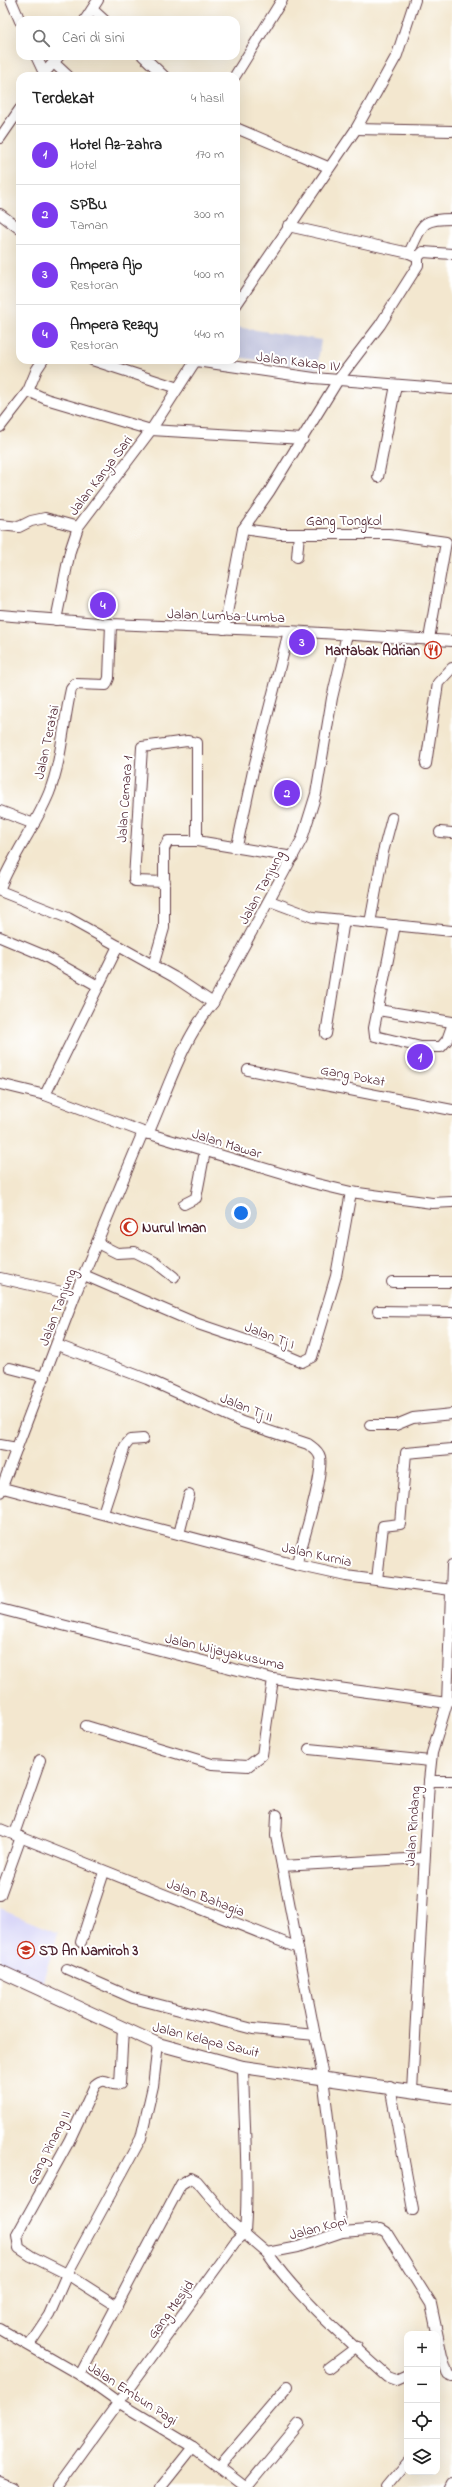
<!DOCTYPE html>
<html lang="id">
<head>
<meta charset="utf-8">
<style>
	:root { --surface:#fff; --page:#f2f2f2; --text:#222; --muted:#767676; --line:#e0e0e0; --accent:#7c3aed }
	body { margin:0; font-family:"Indie Flower",sans-serif; background:var(--page); color:var(--text) }
	.controls { position:absolute; right:12px; bottom:12px; display:grid; overflow:hidden; border-radius:8px; box-shadow:0 4px 16px #0002 }
	.controls button { width:36px; height:36px; display:grid; place-items:center; padding:0; border:0; border-bottom:1px solid var(--line); background:var(--surface); color:var(--text); font:20px sans-serif }
	.you { position:absolute; left:241px; top:1213px; width:14px; height:14px; margin:-10px; border:3px solid #fff; border-radius:50%; background:#1a73e8; box-shadow:0 0 0 6px #1a73e833 }
	.badge { display:grid; place-items:center; width:26px; height:26px; border-radius:50%; background:var(--accent); color:#fff; font-size:13px; font-weight:700 }
	.pin { position:absolute; translate:-50% -50%; border:2px solid #fff; box-shadow:0 1px 4px #0006 }
	.list { margin:0; padding:0; list-style:none }
	h2 { display:flex; justify-content:space-between; align-items:center; height:52px; margin:0; padding:0 16px; font-size:17px }
	h2 small { font-size:13px; font-weight:400; color:var(--muted) }
	.list li { display:grid; grid-template-columns:26px 1fr auto; gap:12px; align-items:center; box-sizing:border-box; height:60px; padding:0 16px; border-top:1px solid var(--line) }
	.list b { display:block; font-size:15px; white-space:nowrap }
	.list p { margin:0; font-size:13px; white-space:nowrap; color:var(--muted) }
	.list em { font-size:13px; font-style:normal; color:var(--muted) }
	.icon { flex:none; width:22px; height:22px; fill:none; stroke:currentColor; stroke-width:2; stroke-linecap:round; stroke-linejoin:round }
	.map { position:relative; flex:none; width:452px; height:2487px; overflow:hidden }
	.search { position:absolute; background:var(--surface); box-shadow:0 4px 16px #0002; left:16px; top:16px; width:224px; height:44px; display:flex; align-items:center; gap:10px; box-sizing:border-box; padding:0 14px; border-radius:12px; color:var(--muted); font-size:15px }
	.panel { position:absolute; background:var(--surface); box-shadow:0 4px 16px #0002; left:16px; top:72px; width:224px; height:292px; border-radius:12px }
	.map>svg:first-child { display:block }
	.built { fill:#d9d7f8 }
	.industrial { fill:#c0c2dd }
	.lines { fill:none; stroke-linecap:round; stroke-linejoin:round }
	.minor-casing { stroke:#633d44; stroke-width:12 }
	.major-casing { stroke:#633d44; stroke-width:14 }
	.minor { stroke:#fff; stroke-width:10 }
	.major { stroke:#fff; stroke-width:12 }
	.labels { text-anchor:middle; stroke-width:4; stroke-linejoin:round; paint-order:stroke }
	.street-label { font-size:14px; fill:#4a1f2b; stroke:#fff }
	.poi-label { font-size:14px; font-weight:bold; fill:#4a1f2b; stroke:#fff; text-anchor:start }
</style>
</head>
<body>
<div class="map">
<svg width="452" height="2487" viewBox="0 0 452 2487">
	<rect width="100%" height="100%" fill="#fff"/>
	<filter id="ink" filterUnits="userSpaceOnUse"><feTurbulence type="fractalNoise" baseFrequency=".025" numOctaves="2"/><feDisplacementMap in="SourceGraphic" scale="8" xChannelSelector="R" yChannelSelector="G"/><feConvolveMatrix kernelMatrix="1 2 1 2 8 2 1 2 1" color-interpolation-filters="sRGB"/></filter>
	<filter id="wash" filterUnits="userSpaceOnUse"><feTurbulence type="fractalNoise" baseFrequency=".012" numOctaves="4" result="noise"/><feDisplacementMap in="SourceGraphic" scale="16" xChannelSelector="R" yChannelSelector="G"/><feGaussianBlur stdDeviation="0.9" result="paint"/><feColorMatrix in="noise" values="0 0 0 0 0 0 0 0 0 0 0 0 0 0 0 0 0 1.4 0 .05"/><feComposite in="paint" operator="in"/></filter>
	<g filter="url(#wash)">
		<rect width="100%" height="100%" fill="#f3e7cf"/>
		<path class="built" d="M 0,1909 L 58,1933 L 42,1984 L 0,1968 Z"/>
		<path class="industrial" d="M 236,327 L 321,340 L 317,369 L 236,357 Z"/>
	</g>
	<g filter="url(#ink)">
		<g class="lines">
			<g class="minor-casing">
				<g id="minor">
					<path d="M 11,0 L 20,21"/>
					<path d="M 93,10 L 104,20"/>
					<path d="M 85,20 L 98,0"/>
					<path d="M 36,56 L 44,73"/>
					<path d="M 143,56 L 164,76"/>
					<path d="M 54,63 L 68,76"/>
					<path d="M 42,76 L 59,56"/>
					<path d="M 235,76 L 282,0"/>
					<path d="M 236,128 L 328,167"/>
					<path d="M 356,129 L 452,131"/>
					<path d="M 0,138 L 20,109"/>
					<path d="M 0,214 L 20,229"/>
					<path d="M 409,253 C 423,225 419,219 452,219"/>
					<path d="M 418,257 L 423,252 L 452,254"/>
					<path d="M 236,305 L 356,129 L 397,55 L 415,0"/>
					<path d="M 43,360 L 37,369 L 28,391 L 46,399 L 151,430 L 303,439"/>
					<path d="M 92,360 L 178,388"/>
					<path d="M 196,361 L 314,378 L 452,389"/>
					<path d="M 0,427 L 28,391"/>
					<path d="M 378,477 L 396,385"/>
					<path d="M 0,525 L 19,527 L 31,521 L 45,518 L 78,527"/>
					<path d="M 243,529 L 279,534 L 390,534 L 446,542 L 429,639"/>
					<path d="M 297,557 L 299,534"/>
					<path d="M 0,615 L 111,624 L 289,631 L 452,641"/>
					<path d="M 56,620 L 70,551 L 78,527 L 151,430 L 196,360"/>
					<path d="M 224,629 L 243,529 L 269,492 L 338,380 L 380,325 L 418,265 L 418,257 L 409,253 L 288,226"/>
					<path d="M 426,764 L 438,683 L 452,668"/>
					<path d="M 0,811 L 34,824"/>
					<path d="M 440,832 L 452,833"/>
					<path d="M 237,846 L 253,771 L 289,631"/>
					<path d="M 165,882 L 135,881 L 134,879 L 142,747 L 187,741 L 197,743 L 197,841"/>
					<path d="M 0,888 C 13,855 35,827 49,793 C 62,760 63,724 71,689 L 75,684 L 106,685 L 109,678 L 111,624"/>
					<path d="M 0,891 L 68,918 L 174,977 L 213,1003"/>
					<path d="M 270,901 L 313,917 L 452,931"/>
					<path d="M 370,923 L 383,852 L 392,818"/>
					<path d="M 395,925 L 374,1028 L 375,1036 L 421,1047 L 441,1047 L 447,1040 L 452,1026"/>
					<path d="M 0,937 L 43,955 L 98,986"/>
					<path d="M 153,966 L 164,928 L 164,849 L 168,841 L 197,841 L 293,857"/>
					<path d="M 378,1010 L 452,1022"/>
					<path d="M 326,1034 L 344,920"/>
					<path d="M 248,1070 L 452,1110"/>
					<path d="M 0,1084 L 45,1095 L 143,1132 L 313,1183 L 351,1192 L 432,1203 L 452,1202"/>
					<path d="M 45,1095 L 118,946"/>
					<path d="M 148,1134 C 168,1089 182,1040 213,1003 L 302,839 L 316,794 L 332,698 L 347,634"/>
					<path d="M 184,1204 L 196,1198 L 205,1151"/>
					<path d="M 97,1243 L 117,1253 L 135,1252 L 155,1262 L 174,1277"/>
					<path d="M 84,1275 L 198,1324 L 269,1348 L 302,1362 L 312,1357 L 336,1276 L 351,1192"/>
					<path d="M 0,1278 L 75,1295"/>
					<path d="M 392,1282 L 452,1282"/>
					<path d="M 378,1311 L 452,1312"/>
					<path d="M 57,1345 L 147,1379 L 242,1422 L 308,1444 C 313,1448 318,1450 320,1457 C 324,1473 302,1546 296,1565"/>
					<path d="M 10,1368 L 45,1377"/>
					<path d="M 370,1425 L 396,1425 L 413,1418 L 452,1414"/>
					<path d="M 0,1445 L 17,1448"/>
					<path d="M 3,1488 L 296,1565 L 346,1576 L 451,1590"/>
					<path d="M 0,1492 L 75,1295 L 143,1132"/>
					<path d="M 103,1513 L 125,1446 L 130,1440 L 143,1439"/>
					<path d="M 179,1534 L 189,1495"/>
					<path d="M 377,1580 L 383,1526 L 400,1524 L 406,1453 L 452,1449"/>
					<path d="M 0,1609 L 273,1679 L 447,1703"/>
					<path d="M 86,1726 L 212,1764 L 248,1766 L 262,1755 L 273,1679"/>
					<path d="M 309,1749 L 430,1761"/>
					<path d="M 429,1781 L 452,1781"/>
					<path d="M 277,1815 L 276,1836 L 282,1866"/>
					<path d="M 0,1829 L 298,1948"/>
					<path d="M 14,1834 L 40,1760"/>
					<path d="M 0,1895 L 21,1837"/>
					<path d="M 81,1942 L 104,1872"/>
					<path d="M 67,1969 L 133,1998 L 253,2029 L 315,2035"/>
					<path d="M 243,2067 C 244,2123 249,2178 245,2233"/>
					<path d="M 390,2086 L 413,2210"/>
					<path d="M 412,2091 L 429,1781 L 432,1753 L 447,1703 L 452,1565"/>
					<path d="M 342,2232 L 323,2077 L 282,1866 L 424,1858"/>
					<path d="M 267,2253 C 300,2300 346,2339 388,2377 L 396,2380 L 407,2375"/>
					<path d="M 117,2306 L 67,2274 L 31,2256 L 19,2248 L 17,2235 L 69,2141 L 95,2085 C 107,2074 110,2088 120,2084 L 123,2028"/>
					<path d="M 0,2329 L 80,2375 L 118,2402 L 193,2447 L 245,2487"/>
					<path d="M 29,2345 L 49,2315 L 67,2274 L 141,2138 L 153,2086 L 158,2044"/>
					<path d="M 329,2368 L 357,2347"/>
					<path d="M 80,2375 L 181,2184 L 191,2178 L 197,2181 L 232,2223 L 267,2253 L 298,2247 L 342,2232 L 381,2229 L 386,2232 L 431,2304 L 442,2356 L 448,2375 L 452,2377"/>
					<path d="M 219,2467 L 288,2386"/>
					<path d="M 0,2482 L 12,2487"/>
					<path d="M 57,2487 L 235,2242 L 245,2233"/>
					<path d="M 161,2487 L 193,2447"/>
					<path d="M 247,2487 L 299,2424"/>
					<path d="M 386,2487 L 407,2462"/>
					<path d="M 450,2487 L 452,2483"/>
				</g>
			</g>
			<g class="major-casing">
				<path id="major" d="M 0,1971 L 158,2044 L 243,2067 L 452,2097"/>
			</g>
			<use href="#minor" class="minor"/>
			<use href="#major" class="major"/>
		</g>
	</g>
	<defs>
		<g id="restaurant-ring" transform="scale(0.9)"><circle r="9.5" fill="#fff" stroke="#c8321e" stroke-width="1.5"/><path d="M-5-6h1v4h1v-4h1v4h1v-4h1v5L-1.5 .5V6h-2V.5L-5-1ZM5-6V6H3V1.5H1.5Q1.5-4 5-6Z" fill="#c8321e"/></g>
		<g id="mosque-ring" transform="scale(0.9)"><circle r="9.5" fill="#fff" stroke="#c8321e" stroke-width="1.5"/><path d="M3.5-4.9A6 6 0 1 0 3.5 4.9A5 5 0 1 1 3.5-4.9Z" fill="#c8321e"/></g>
		<g id="school-ring" transform="scale(0.9)"><circle r="9.5" fill="#fff" stroke="#c8321e" stroke-width="1.5"/><path d="M0-5L7-2L0 1L-7-2ZM-4 1L0 2.5L4 1V4Q0 6-4 4Z" fill="#c8321e"/></g>
	</defs>
	<g fill-rule="evenodd">
		<use href="#restaurant-ring" x="433" y="650"/>
		<use href="#mosque-ring" x="129" y="1227"/>
		<use href="#school-ring" x="26" y="1950"/>
	</g>
	<g class="labels">
		<g class="street-label">
			<text transform="translate(298 361) rotate(7)" y="5">Jalan Kakap IV</text>
			<text transform="translate(100 475) rotate(-53)" y="5">Jalan Karya Sari</text>
			<text x="344" y="525">Gang Tongkol</text>
			<text transform="translate(226 615) rotate(2)" y="5">Jalan Lumba-Lumba</text>
			<text transform="translate(46 742) rotate(-78)" y="5">Jalan Teratai</text>
			<text transform="translate(124 799) rotate(-86)" y="5">Jalan Cemara 1</text>
			<text transform="translate(261 887) rotate(-62)" y="5">Jalan Tanjung</text>
			<text transform="translate(353 1075) rotate(11)" y="5">Gang Pokat</text>
			<text transform="translate(227 1143) rotate(17)" y="5">Jalan Mawar</text>
			<text transform="translate(57 1307) rotate(-69)" y="5">Jalan Tanjung</text>
			<text transform="translate(270 1335) rotate(21)" y="5">Jalan Tj I</text>
			<text transform="translate(247 1407) rotate(22)" y="5">Jalan Tj II</text>
			<text transform="translate(317 1554) rotate(12)" y="5">Jalan Kurnia</text>
			<text transform="translate(225 1651) rotate(13)" y="5">Jalan Wijayakusuma</text>
			<text transform="translate(412 1826) rotate(-86)" y="5">Jalan Rindang</text>
			<text transform="translate(206 1897) rotate(21)" y="5">Jalan Bahagia</text>
			<text transform="translate(206 2039) rotate(14)" y="5">Jalan Kelapa Sawit</text>
			<text transform="translate(48 2147) rotate(-63)" y="5">Gang Pinang II</text>
			<text transform="translate(318 2227) rotate(-15)" y="5">Jalan Kopi</text>
			<text transform="translate(170 2309) rotate(-54)" y="5">Gang Mesjid</text>
			<text transform="translate(133 2393) rotate(33)" y="5">Jalan Embun Pagi</text>
		</g>
		<g class="poi-label">
			<text x="420" y="655" text-anchor="end">Martabak Adrian</text>
			<text x="142" y="1232">Nurul Iman</text>
			<text x="39" y="1955">SD An Namiroh 3</text>
		</g>
	</g>
</svg>
<div class="controls">
<button>+</button>
<button>−</button>
<button><svg class="icon" aria-label="locate" viewBox="0 0 24 24"><circle cx="12" cy="12" r="6"/><path d="M12 2v4M12 18v4M2 12h4M18 12h4"/></svg></button>
<button><svg class="icon" aria-label="layers" viewBox="0 0 24 24"><path d="M12 4l9 5-9 5-9-5zM3 14l9 5 9-5"/></svg></button>
</div>
<div class="you"></div>
<div class="pin badge" style="left:420px;top:1057px">1</div>
<div class="pin badge" style="left:287px;top:793px">2</div>
<div class="pin badge" style="left:302px;top:642px">3</div>
<div class="pin badge" style="left:103px;top:605px">4</div>
<div class="search"><svg class="icon" aria-label="search" viewBox="0 0 24 24"><circle cx="10" cy="10" r="6"/><path d="M15 15l6 6"/></svg>Cari di sini</div>
<section class="panel">
<h2>Terdekat<small>4 hasil</small></h2>
<ul class="list">
<li><span class="badge">1</span><div><b>Hotel Az-Zahra</b><p>Hotel</p></div><em>170 m</em></li>
<li><span class="badge">2</span><div><b>SPBU</b><p>Taman</p></div><em>300 m</em></li>
<li><span class="badge">3</span><div><b>Ampera Ajo</b><p>Restoran</p></div><em>400 m</em></li>
<li><span class="badge">4</span><div><b>Ampera Rezqy</b><p>Restoran</p></div><em>440 m</em></li>
</ul>
</section>
</div>
</body>
</html>
